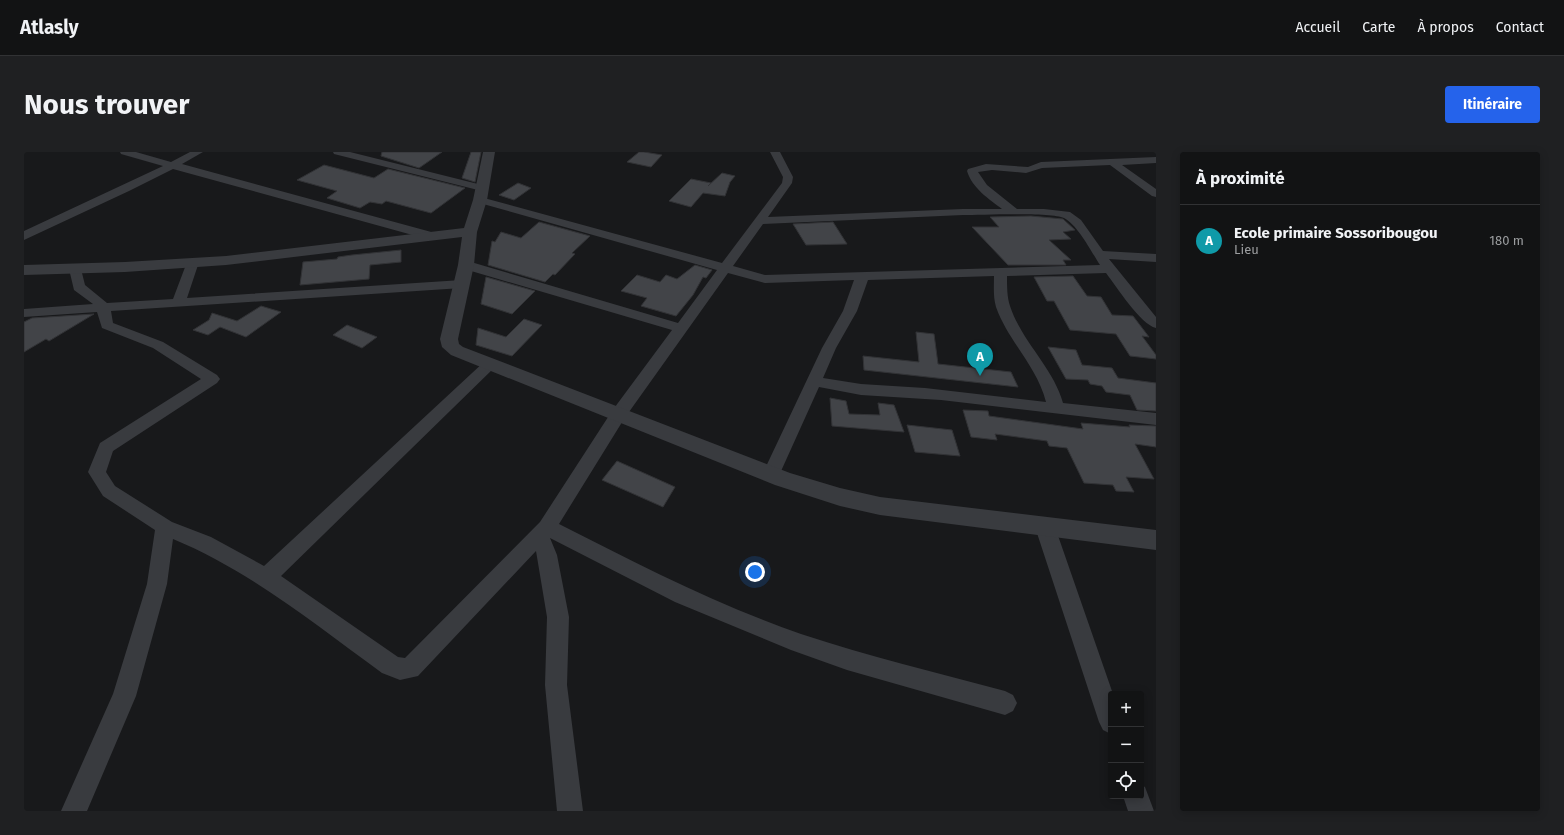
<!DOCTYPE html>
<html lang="fr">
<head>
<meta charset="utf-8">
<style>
	:root { --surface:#121314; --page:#1f2022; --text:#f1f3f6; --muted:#9c9ea0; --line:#313234; --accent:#2563eb }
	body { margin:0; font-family:"Fira Sans",sans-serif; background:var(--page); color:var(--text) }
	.controls { position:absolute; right:12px; bottom:12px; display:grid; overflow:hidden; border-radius:4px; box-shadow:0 2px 10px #0003 }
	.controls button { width:36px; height:36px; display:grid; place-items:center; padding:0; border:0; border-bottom:1px solid var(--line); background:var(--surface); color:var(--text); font:20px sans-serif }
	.you { position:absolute; left:731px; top:420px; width:14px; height:14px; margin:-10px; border:3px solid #fff; border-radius:50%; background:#1a73e8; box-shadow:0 0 0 6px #1a73e833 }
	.badge { display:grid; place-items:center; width:26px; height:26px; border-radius:50%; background:var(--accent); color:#fff; font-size:13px; font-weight:700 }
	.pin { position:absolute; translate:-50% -33px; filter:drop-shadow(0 1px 2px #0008) }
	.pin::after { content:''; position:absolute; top:21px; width:14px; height:12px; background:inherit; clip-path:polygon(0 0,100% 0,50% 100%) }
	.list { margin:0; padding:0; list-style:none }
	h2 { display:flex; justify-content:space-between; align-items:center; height:52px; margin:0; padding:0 16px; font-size:17px }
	h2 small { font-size:13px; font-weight:400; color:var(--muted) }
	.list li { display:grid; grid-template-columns:26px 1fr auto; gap:12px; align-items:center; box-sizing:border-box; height:72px; padding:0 16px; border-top:1px solid var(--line) }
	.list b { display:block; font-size:15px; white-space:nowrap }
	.list p { margin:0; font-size:13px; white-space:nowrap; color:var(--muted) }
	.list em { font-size:13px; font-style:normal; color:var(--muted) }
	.icon { flex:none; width:22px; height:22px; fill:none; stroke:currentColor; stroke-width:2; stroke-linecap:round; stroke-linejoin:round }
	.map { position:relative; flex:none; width:1132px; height:659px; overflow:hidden; border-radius:4px }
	header { display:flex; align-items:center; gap:24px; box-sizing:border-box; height:56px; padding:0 20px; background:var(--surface); border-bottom:1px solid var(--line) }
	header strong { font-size:19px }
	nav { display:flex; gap:22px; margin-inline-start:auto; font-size:14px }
	.intro { display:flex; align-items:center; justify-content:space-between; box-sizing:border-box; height:96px; padding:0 24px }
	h1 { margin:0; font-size:28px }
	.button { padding:10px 18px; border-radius:4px; background:var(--accent); color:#fff; font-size:14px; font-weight:700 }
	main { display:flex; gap:24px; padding:0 24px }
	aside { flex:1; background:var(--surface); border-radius:4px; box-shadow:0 2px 10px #0003 }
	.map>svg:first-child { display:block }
	.building { fill:#424448; stroke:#323336 }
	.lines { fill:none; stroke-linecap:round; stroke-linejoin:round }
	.minor { fill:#393b3f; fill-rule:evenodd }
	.tertiary { fill:#393b3f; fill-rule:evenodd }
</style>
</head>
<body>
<header>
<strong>Atlasly</strong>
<nav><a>Accueil</a><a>Carte</a><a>À propos</a><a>Contact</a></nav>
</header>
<div class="intro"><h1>Nous trouver</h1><a class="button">Itinéraire</a></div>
<main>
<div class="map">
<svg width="1132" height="659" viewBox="0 0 1132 659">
	<rect width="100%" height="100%" fill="#18191b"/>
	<g class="building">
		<path d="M 358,0 L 418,0 L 395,16 L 357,4 Z"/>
		<path d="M 447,0 L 457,0 L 451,30 L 438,26 Z"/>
		<path d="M 615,0 L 620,0 L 638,3 L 627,15 L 603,10 Z"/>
		<path d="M 300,13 L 350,26 L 364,17 L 441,36 L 407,61 L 362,49 L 358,52 L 346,50 L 336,56 L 303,46 L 313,39 L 273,28 Z"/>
		<path d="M 698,21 L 711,24 L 706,30 L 701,44 L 679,41 L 667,55 L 645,49 L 667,27 L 687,31 L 684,34 Z"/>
		<path d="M 494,31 L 507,36 L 490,48 L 475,43 Z"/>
		<path d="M 1007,64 L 1039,67 L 1051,78 L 1039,80 L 1047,87 L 1025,88 L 1047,108 L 1039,108 L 1042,113 L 984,113 L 948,75 L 975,75 L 966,65 Z"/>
		<path d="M 515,70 L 566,84 L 548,101 L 551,102 L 531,123 L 529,122 L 521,130 L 464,113 L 468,89 L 471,90 L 477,80 L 497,86 Z"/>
		<path d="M 809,70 L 823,92 L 782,93 L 769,72 Z"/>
		<path d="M 377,98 L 377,110 L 346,113 L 345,127 L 276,133 L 279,110 L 313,107 L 314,105 L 328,103 Z"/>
		<path d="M 671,113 L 688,118 L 682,126 L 679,125 L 669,143 L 652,164 L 617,154 L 623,146 L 597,139 L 613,123 L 636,130 L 642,123 L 653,127 Z"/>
		<path d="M 1049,124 L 1063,144 L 1077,145 L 1088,163 L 1109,164 L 1125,185 L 1118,184 L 1132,203 L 1132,207 L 1106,204 L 1092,182 L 1046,178 L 1030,149 L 1023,149 L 1010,125 Z"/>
		<path d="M 462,125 L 511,139 L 488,162 L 457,152 Z"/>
		<path d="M 237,154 L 257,160 L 222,185 L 196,175 L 184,183 L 169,178 L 185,168 L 188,161 L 213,169 Z"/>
		<path d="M 70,162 L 25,189 L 22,187 L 0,200 L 0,170 L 8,166 Z"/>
		<path d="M 500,167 L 518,173 L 488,204 L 452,193 L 454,176 L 482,185 Z"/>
		<path d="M 323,173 L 353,185 L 338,196 L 309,183 Z"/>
		<path d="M 892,180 L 910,182 L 914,212 L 987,220 L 994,235 L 840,218 L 839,204 L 895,210 Z"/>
		<path d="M 1024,195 L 1052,198 L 1058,213 L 1088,216 L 1094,226 L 1132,231 L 1132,259 L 1113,258 L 1106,243 L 1082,240 L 1078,234 L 1066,232 L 1064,228 L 1042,227 Z"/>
		<path d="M 806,246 L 822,249 L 825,262 L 856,263 L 854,251 L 870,253 L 880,280 L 808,274 Z"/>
		<path d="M 939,258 L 964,259 L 965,264 L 1059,277 L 1057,271 L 1106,275 L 1105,273 L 1132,274 L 1132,295 L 1111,292 L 1130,327 L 1102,325 L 1110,340 L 1092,339 L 1089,333 L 1060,331 L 1043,296 L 1025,294 L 1023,289 L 971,282 L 973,288 L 947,285 Z"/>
		<path d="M 883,273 L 928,278 L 936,304 L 891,300 Z"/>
		<path d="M 593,309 L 651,335 L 639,355 L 578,328 Z"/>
	</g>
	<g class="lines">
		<g class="minor">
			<path d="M 96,0 L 112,0 L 147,10 L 166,0 L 179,0 L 158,12 L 411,81 L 413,84 L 411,87 L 403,87 L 149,17 L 105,39 L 0,88 L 0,79 L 139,14 L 97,2 Z"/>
			<path d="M 309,0 L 326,0 L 462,34 L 463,36 L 458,39 L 310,2 Z"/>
			<path d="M 746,0 L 756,0 L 769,25 L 768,31 L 744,65 L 939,57 L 978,57 C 965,47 948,36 943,19 L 944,17 L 962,12 L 1004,15 L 1017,10 L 1132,5 L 1132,11 L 1098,13 L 1132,37 L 1132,45 L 1128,44 L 1086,13 L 1018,16 L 1002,21 L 968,18 L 954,20 L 963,33 L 993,57 L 1020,57 L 1046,60 L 1057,68 L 1079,99 L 1132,102 L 1132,110 L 1085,107 L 1132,165 L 1132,176 C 1116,172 1093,135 1082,121 L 983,124 C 983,134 983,145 986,154 C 998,190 1029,215 1039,251 L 1132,261 L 1132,273 L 917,248 L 837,243 L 795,235 L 753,328 L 747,330 L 741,328 L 738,323 L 798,196 L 819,159 L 830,128 L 741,131 L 704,121 L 600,267 L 535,372 C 614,412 693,453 777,482 C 844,504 913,521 981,539 L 989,543 L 993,551 L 989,559 L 981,563 L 823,518 L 767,498 L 651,450 L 526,386 L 533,403 L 545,465 L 543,533 L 559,659 L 533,659 L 521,533 L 523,465 L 512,399 L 394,524 L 376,528 L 358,521 C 291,472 226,419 149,387 L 143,432 L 112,544 L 63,659 L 37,659 L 89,542 L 123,432 L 131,378 L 79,344 L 64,320 L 76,291 L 177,227 L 129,196 L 78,176 L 73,160 L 0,165 L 0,157 L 69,152 L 50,138 L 45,117 L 51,113 L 57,117 L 61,133 L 83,151 L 149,147 L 163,110 L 169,106 L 175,110 L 163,146 L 438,128 L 443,129 L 445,132 L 443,135 L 438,136 L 87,159 L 89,171 L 139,190 L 193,223 L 196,227 L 193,231 L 89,299 L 82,320 L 91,334 L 148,370 L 187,385 L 240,414 L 461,209 L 466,207 L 471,209 L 474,212 L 471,215 L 257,424 L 374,505 L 381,506 L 516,370 L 588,259 L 648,178 L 437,116 L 436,113 L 437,110 L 447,110 L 654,171 L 693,118 L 452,50 L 450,48 L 452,46 L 460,46 L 698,111 L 758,31 L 759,25 ZM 939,63 C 957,63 1027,60 1040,66 C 1054,73 1068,101 1076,113 L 741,123 L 709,114 L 739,72 ZM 970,124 C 970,134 969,145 972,155 C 984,189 1013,214 1022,250 L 901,236 L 837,232 L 799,226 L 812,196 L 833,159 L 844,128 Z"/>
			<path d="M 1021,367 L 1028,370 L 1031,375 L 1089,542 L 1087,542 L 1087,582 L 1079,578 L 1075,570 L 1011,375 L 1014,370 Z"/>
			<path d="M 1117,633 L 1121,635 L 1130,659 L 1104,659 L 1099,644 L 1117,644 Z"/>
		</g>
		<path class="tertiary" d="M 459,0 L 471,0 L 463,48 L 453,80 L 450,113 L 434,187 L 435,192 L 439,195 L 766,321 L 816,336 L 856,345 L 1132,378 L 1132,398 L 856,363 L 816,354 L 751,333 L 427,203 L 418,195 L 416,187 L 434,113 L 438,85 L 202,113 L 101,120 L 0,123 L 0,113 L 101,110 L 202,104 L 440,76 L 449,48 Z"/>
	</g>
</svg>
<div class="controls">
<button>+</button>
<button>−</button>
<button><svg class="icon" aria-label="locate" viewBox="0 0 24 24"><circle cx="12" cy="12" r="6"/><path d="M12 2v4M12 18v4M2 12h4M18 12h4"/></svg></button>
</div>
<div class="you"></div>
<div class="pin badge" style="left:956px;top:224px;background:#0f9aa8">A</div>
</div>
<aside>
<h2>À proximité<small></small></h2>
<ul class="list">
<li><span class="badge" style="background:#0f9aa8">A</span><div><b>Ecole primaire Sossoribougou</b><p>Lieu</p></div><em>180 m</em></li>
</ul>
</aside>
</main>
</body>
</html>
